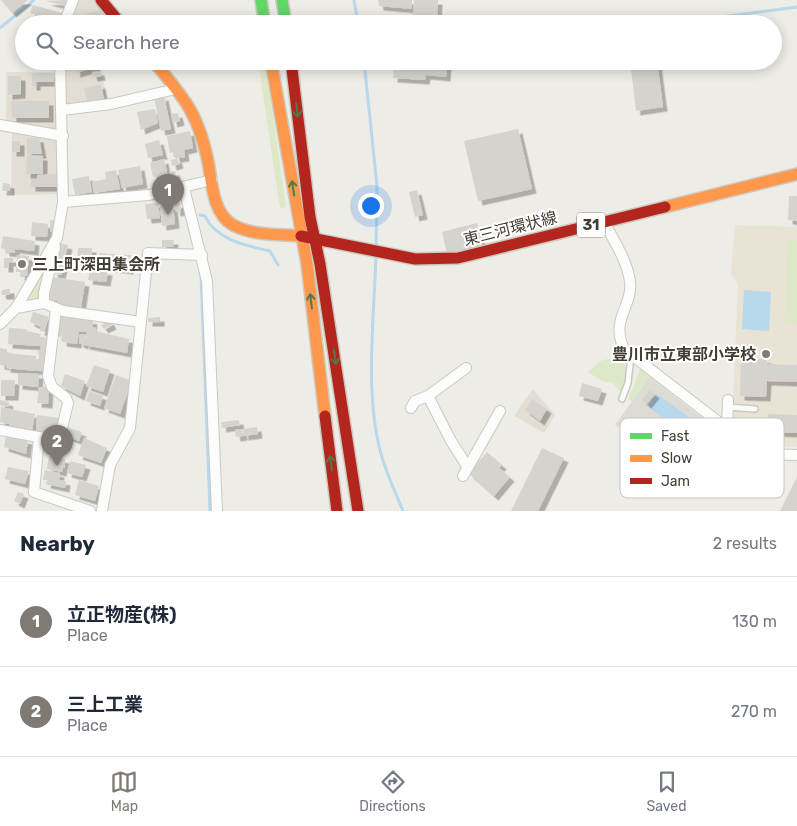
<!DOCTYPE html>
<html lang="en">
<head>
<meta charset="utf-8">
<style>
	:root { --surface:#fff; --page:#f2f2f3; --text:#1f2937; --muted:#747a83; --line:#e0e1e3; --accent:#7f7a73 }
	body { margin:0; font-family:Rubik,"Noto Sans JP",sans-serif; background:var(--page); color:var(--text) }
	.you { position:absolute; left:370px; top:205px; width:18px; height:18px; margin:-12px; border:4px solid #fff; border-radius:50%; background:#1a73e8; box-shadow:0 0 0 8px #1a73e833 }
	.badge { display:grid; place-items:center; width:32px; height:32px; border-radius:50%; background:var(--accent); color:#fff; font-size:16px; font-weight:700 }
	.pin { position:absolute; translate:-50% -41px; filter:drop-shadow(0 1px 2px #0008) }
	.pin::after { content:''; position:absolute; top:26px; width:18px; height:15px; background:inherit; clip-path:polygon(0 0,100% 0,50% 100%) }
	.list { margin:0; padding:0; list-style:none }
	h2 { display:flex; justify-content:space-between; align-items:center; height:65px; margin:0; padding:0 20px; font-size:21px }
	h2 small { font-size:16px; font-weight:400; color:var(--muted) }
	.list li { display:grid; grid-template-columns:32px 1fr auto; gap:15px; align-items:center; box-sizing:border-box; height:90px; padding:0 20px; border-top:1px solid var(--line) }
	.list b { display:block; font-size:19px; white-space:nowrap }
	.list p { margin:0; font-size:16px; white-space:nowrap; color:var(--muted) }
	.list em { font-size:16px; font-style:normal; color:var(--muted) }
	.icon { flex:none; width:28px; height:28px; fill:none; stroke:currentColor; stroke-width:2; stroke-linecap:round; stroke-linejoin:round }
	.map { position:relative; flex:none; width:797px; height:511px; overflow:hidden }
	.search { position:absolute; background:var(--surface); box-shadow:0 2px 12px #0003; left:15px; right:15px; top:15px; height:55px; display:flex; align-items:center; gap:12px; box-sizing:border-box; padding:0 18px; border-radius:28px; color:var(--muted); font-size:19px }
	.sheet { height:245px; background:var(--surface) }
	nav { display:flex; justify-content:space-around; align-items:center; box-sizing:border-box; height:70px; border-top:1px solid var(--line); background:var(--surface); font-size:14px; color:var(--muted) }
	nav a { display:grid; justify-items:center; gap:2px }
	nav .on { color:var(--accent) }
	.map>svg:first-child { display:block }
	.residential { fill:#e2ded4 }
	.industrial { fill:#dedbd5 }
	.education { fill:#e9e3d6 }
	.green { fill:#dce8c7 }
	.water { fill:#b8d8ec }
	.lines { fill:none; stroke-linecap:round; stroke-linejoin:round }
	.stream { stroke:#b8d8ec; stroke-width:3 }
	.building { fill:#d6d3ce; filter:url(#shadow) }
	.lane-casing { stroke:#cac8c3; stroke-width:8 }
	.street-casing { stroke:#cac8c3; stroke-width:12 }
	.fast-casing { stroke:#cdc9be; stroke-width:14 }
	.slow-casing { stroke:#cdc9be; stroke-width:14 }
	.jam-casing { stroke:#cdc9be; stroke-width:14 }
	.lane { stroke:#fcfcfb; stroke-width:5 }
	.street { stroke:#fcfcfb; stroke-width:10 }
	.fast { stroke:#63d668; stroke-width:11 }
	.slow { stroke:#ff974d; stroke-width:11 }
	.jam { stroke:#b3261e; stroke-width:11 }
	.oneway { stroke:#507a49 }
	.poi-dot { fill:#7f7a73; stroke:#fff; stroke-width:2 }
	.labels { text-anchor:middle; stroke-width:4; stroke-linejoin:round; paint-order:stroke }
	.shield { fill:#fff; stroke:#7b7771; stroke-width:1 }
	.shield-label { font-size:15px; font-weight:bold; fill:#433d34 }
	.street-label { font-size:16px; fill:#433d34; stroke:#fff }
	.poi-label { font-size:16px; font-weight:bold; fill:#433d34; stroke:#fff; text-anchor:start }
	.key { fill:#fff; stroke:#c7c5c2; stroke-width:1 }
	.key-label { font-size:14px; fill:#433d34 }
</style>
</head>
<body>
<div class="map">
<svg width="797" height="511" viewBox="0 0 797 511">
	<defs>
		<filter id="shadow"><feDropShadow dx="4.5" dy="4.5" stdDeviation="0" flood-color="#0004"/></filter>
	</defs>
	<rect width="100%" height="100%" fill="#eeece7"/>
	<g class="residential">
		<path d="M 79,0 L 94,0 L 113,24 L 70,24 Z"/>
		<path d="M 64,61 L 126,61 L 101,68 L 107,101 L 66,106 Z"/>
		<path d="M 6,72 L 55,72 L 58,130 L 6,121 Z"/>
		<path d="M 12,130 L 58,138 L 59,194 L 11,195 Z"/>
		<path d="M 533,389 L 555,415 L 544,433 L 514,416 Z"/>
	</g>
	<path class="industrial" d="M 650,377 L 728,438 L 708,468 L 666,437 L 654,454 L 615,425 Z"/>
	<path class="education" d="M 735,225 L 797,227 L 797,447 L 763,446 L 732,424 L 738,284 L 731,274 Z"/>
	<g class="green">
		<path d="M 258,61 L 265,61 L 286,207 L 280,208 Z"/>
		<path d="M 787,241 L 797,241 L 797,324 L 785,323 Z"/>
		<path d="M 50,257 L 40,301 L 21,304 Z"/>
		<path d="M 625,355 L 625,382 L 621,392 L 613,383 L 602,381 L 588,372 L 600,361 Z"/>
		<path d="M 640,369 L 650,377 L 632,402 L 629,398 Z"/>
	</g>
	<g class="water">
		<path d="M 744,290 L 771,292 L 769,331 L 742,329 Z"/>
		<path d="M 657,394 L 719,439 L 710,452 L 648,407 Z"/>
		<path d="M 638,417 L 660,433 L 649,447 L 628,431 Z"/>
	</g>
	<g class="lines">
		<g class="stream">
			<path d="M 354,0 L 358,24"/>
			<path d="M 668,24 L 797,7"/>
			<path d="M 0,28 L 34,0"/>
			<path d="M 364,61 L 377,186 L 376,248"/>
			<path d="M 200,215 L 205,216 C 216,240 247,246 270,251 L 278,265"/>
			<path d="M 376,256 C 374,318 365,391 380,450 C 385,471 395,491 403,511"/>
			<path d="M 201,274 L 210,511"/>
		</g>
	</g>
	<g class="building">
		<path d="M 1,0 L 28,0 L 12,13 Z"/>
		<path d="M 65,0 L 67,1 L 66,6 L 46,1 Z"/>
		<path d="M 378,0 L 412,0 L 412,9 L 379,6 Z"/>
		<path d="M 414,0 L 438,0 L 437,22 L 413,21 Z"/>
		<path d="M 33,5 L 62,13 L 60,21 L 30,13 Z"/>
		<path d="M 101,10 L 105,24 L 85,24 L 83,15 Z"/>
		<path d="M 143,16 L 150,24 L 138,24 L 133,19 Z"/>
		<path d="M 75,61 L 94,61 L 96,67 L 76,73 Z"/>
		<path d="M 394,61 L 447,61 L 446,77 L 426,75 L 425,80 L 393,78 Z"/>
		<path d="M 630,61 L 657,61 L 663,107 L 636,111 Z"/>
		<path d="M 100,71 L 101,76 L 93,77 L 92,72 Z"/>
		<path d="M 32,73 L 54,73 L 54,82 L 36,82 L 36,86 L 32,86 Z"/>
		<path d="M 8,76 L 21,76 L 21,94 L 8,95 Z"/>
		<path d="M 101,84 L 104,99 L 87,102 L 84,88 Z"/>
		<path d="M 164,96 L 171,129 L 161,131 L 154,98 Z"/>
		<path d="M 11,101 L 49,101 L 49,118 L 12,118 Z"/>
		<path d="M 155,109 L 158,123 L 141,130 L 137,112 Z"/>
		<path d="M 178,113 L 180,121 L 173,123 L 171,114 Z"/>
		<path d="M 518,129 L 532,189 L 478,201 L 464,141 Z"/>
		<path d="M 190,131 L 193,148 L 184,150 L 185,157 L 177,158 L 179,164 L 172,166 L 171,160 L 176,159 L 174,152 L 170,153 L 167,136 Z"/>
		<path d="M 27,138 L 39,138 L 42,154 L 27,154 Z"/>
		<path d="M 159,140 L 163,155 L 148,158 L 145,144 Z"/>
		<rect x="12" y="141" width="8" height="11"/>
		<path d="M 27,155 L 43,156 L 43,174 L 26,174 Z"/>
		<path d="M 164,159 L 169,182 L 162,184 L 160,176 L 153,177 L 150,163 Z"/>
		<path d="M 140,166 L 143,184 L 122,188 L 118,170 Z"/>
		<path d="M 116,170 L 120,189 L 94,193 L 92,182 L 106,179 L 105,172 Z"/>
		<path d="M 175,171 L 177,180 L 171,181 L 169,172 Z"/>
		<path d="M 58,174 L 59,187 L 31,187 L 31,179 L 37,179 L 37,175 Z"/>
		<path d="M 89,176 L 92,192 L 75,195 L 72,179 Z"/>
		<path d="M 3,183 L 10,184 L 10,191 L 2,191 Z"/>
		<path d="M 417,190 L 423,215 L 415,217 L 409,192 Z"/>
		<path d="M 789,196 L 797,196 L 797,221 L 788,220 Z"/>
		<path d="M 158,203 L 160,218 L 147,219 L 145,204 Z"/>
		<path d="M 180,203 L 181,211 L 176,212 L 175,204 Z"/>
		<path d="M 173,205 L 175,224 L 162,226 L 160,206 Z"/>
		<path d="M 50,220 L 57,221 L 55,237 L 52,237 L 52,232 L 50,232 Z"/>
		<path d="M 32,222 L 48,224 L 47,237 L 31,236 Z"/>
		<path d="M 477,223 L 482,245 L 447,254 L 442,232 Z"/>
		<path d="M 3,236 L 35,241 L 34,251 L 15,249 L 15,253 L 5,252 L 5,249 L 1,248 Z"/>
		<path d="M 162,240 L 174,240 L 173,247 L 162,247 Z"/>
		<path d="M 60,243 L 68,245 L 61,275 L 53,273 Z"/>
		<path d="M 78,248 L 92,248 L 92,256 L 97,256 L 96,265 L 77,265 Z"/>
		<path d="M 99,253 L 131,255 L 129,270 L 98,266 Z"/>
		<path d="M 17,255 L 29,256 L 27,276 L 20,276 L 21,272 L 16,272 Z"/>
		<path d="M 4,258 L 13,258 L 13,262 L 9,262 L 9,268 L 4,268 Z"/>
		<path d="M 90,269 L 108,271 L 106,282 L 88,280 Z"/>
		<path d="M 52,277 L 85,282 L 81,308 L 57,304 L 57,301 L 49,300 Z"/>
		<path d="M 6,289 L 10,289 L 10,295 L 2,295 L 1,291 Z"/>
		<path d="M 33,312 L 49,317 L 44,332 L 40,331 L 41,327 L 30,322 Z"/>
		<path d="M 61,315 L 93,320 L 92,327 L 96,328 L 95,331 L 129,339 L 127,353 L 85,345 L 87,332 L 79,332 L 77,344 L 62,342 L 64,329 L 61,337 L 57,336 Z"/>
		<path d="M 160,317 L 160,322 L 148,322 L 148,318 Z"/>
		<path d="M 109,320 L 112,325 L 104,329 L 101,325 Z"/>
		<path d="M 9,328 L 27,329 L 27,331 L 41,334 L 40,337 L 49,338 L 46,351 L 40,349 L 41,346 L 8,344 Z"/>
		<path d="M 80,334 L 86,334 L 84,345 L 79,343 Z"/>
		<path d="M 0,348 L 7,349 L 7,353 L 36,356 L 35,371 L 6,368 L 7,355 L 5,366 L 0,365 Z"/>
		<path d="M 38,350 L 46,351 L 43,371 L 35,370 L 37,359 L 39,359 Z"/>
		<path d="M 741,358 L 767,359 L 767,364 L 797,365 L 797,382 L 767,381 L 766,397 L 740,396 Z"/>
		<path d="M 94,365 L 110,370 L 103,392 L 86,386 Z"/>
		<path d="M 18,373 L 39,374 L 38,387 L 18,385 Z"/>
		<path d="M 65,374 L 85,381 L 80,396 L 61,386 Z"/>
		<path d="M 116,375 L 132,381 L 120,414 L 104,408 Z"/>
		<path d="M 1,380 L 15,380 L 14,396 L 1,396 Z"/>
		<path d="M 582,383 L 602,389 L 598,401 L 579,396 Z"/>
		<path d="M 39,387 L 49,387 L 48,404 L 37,403 Z"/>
		<path d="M 650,390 L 655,394 L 647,404 L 642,400 Z"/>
		<path d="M 89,391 L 103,396 L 100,406 L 86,401 Z"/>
		<path d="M 532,399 L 547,409 L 540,421 L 525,410 Z"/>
		<path d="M 0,400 L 9,402 L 8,407 L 0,405 Z"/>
		<path d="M 1,407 L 35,414 L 32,430 L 9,426 L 9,424 L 0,422 Z"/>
		<path d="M 768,414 L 797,415 L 797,433 L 767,432 Z"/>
		<path d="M 37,415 L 59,418 L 58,434 L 36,432 Z"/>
		<path d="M 239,420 L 240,425 L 222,428 L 221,422 Z"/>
		<path d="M 257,427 L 258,434 L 244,436 L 243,429 Z"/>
		<path d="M 69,428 L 82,432 L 79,441 L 66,436 Z"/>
		<path d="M 242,429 L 243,436 L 236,437 L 235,430 Z"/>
		<path d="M 6,436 L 28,440 L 26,454 L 4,447 Z"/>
		<path d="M 84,438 L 107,448 L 101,463 L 78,455 Z"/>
		<path d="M 542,448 L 564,458 L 538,511 L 511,511 Z"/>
		<path d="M 487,452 L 502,465 L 499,468 L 510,477 L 494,496 L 468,473 Z"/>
		<path d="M 49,456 L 65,459 L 65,468 L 63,467 L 62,472 L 47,469 Z"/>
		<path d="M 70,461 L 86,465 L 82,477 L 67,473 Z"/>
		<path d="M 8,467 L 29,471 L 25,484 L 5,479 Z"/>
		<path d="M 45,470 L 60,473 L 59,480 L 66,481 L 65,488 L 46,484 L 47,480 L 43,480 Z"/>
		<path d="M 797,477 L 797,511 L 780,511 Z"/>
		<path d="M 79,480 L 99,486 L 95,501 L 75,495 Z"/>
		<path d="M 18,492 L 24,494 L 20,504 L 14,501 Z"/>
	</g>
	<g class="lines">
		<g class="lane-casing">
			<g id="lane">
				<path d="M 622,399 L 628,383 L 631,356"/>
				<path d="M 728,407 L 755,409"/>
			</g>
		</g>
		<g class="street-casing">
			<g id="street">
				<path d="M 64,24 L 73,0"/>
				<path d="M 62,110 L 111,104 L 176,89"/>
				<path d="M 0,125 L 63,136"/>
				<path d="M 184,188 L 207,281 L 217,511"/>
				<path d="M 63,202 L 149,195 L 212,180"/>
				<path d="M 604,222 C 613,239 628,262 630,282 C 633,306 610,319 624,349 L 751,447 L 766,454 L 797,455"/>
				<path d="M 55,247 L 44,293 L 44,303 L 63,311 L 141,322"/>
				<path d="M 16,308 L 57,238 L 63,202 L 60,61"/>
				<path d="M 0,324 L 16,308 L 44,303"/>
				<path d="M 428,396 L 451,441 L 467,466"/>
				<path d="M 411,408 L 415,401 L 428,396 L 466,368"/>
				<path d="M 727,429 L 728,400"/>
				<path d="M 0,430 L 49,439 L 59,437 L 61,433 L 68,403 L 66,398 L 52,387 L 48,376 L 56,309"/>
				<path d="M 39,437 L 34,492 L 90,511"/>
				<path d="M 463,476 L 500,411"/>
				<path d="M 102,511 L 110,465 L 130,428 L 148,253 L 202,255"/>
			</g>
		</g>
		<g class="fast-casing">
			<g id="fast">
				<path d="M 261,0 L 265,24"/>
				<path d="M 282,0 L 286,24"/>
			</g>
		</g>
		<g class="slow-casing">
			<g id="slow">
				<path d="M 153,61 C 186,99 200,117 209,167 C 212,187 214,214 233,225 C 253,236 279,234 301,236"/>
				<path d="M 271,61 L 307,264 L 325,416"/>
				<path d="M 665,207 L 797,174"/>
			</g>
		</g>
		<g class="jam-casing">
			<g id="jam">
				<path d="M 101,0 L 121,24"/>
				<path d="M 291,61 L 310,217 L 320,264 L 358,511"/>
				<path d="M 301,236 L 415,259 L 458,258 L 665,207"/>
				<path d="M 325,416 L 337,511"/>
			</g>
		</g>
		<use href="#lane" class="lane"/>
		<use href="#street" class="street"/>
		<use href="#fast" class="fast"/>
		<use href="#slow" class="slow"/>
		<use href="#jam" class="jam"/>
	</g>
	<defs><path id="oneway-shaft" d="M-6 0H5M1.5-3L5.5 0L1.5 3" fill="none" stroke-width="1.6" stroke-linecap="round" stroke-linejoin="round" transform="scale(1.25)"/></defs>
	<g class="oneway">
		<use href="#oneway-shaft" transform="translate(297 110) rotate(83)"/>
		<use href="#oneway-shaft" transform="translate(293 188) rotate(-99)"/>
		<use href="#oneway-shaft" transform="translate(311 301) rotate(-97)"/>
		<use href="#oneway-shaft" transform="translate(335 357) rotate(81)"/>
		<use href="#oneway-shaft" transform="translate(331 463) rotate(-97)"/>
	</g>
	<g class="poi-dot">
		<circle cx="22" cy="264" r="5"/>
		<circle cx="766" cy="354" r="5"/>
	</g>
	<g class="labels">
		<rect class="shield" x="577" y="212.5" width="28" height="25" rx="4"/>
		<g class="shield-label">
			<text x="591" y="230">31</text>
		</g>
		<g class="street-label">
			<text transform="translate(510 228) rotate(-14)" y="6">東三河環状線</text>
		</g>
		<g class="poi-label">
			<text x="32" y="270">三上町深田集会所</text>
			<text x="756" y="360" text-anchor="end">豊川市立東部小学校</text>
		</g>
	</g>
	<rect x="620" y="418" width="164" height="80" rx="8" class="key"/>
	<rect x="630" y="433" width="22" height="6" fill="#63d668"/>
	<rect x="630" y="455" width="22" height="7" fill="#ff974d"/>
	<rect x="630" y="478" width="22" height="6" fill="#b3261e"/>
	<g class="key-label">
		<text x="661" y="441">Fast</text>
		<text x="661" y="463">Slow</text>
		<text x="661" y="486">Jam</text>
	</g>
</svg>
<div class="you"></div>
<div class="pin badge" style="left:168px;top:215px">1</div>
<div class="pin badge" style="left:57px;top:466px">2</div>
<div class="search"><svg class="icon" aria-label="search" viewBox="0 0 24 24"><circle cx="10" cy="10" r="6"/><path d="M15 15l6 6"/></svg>Search here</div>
</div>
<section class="sheet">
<h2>Nearby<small>2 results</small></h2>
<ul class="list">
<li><span class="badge">1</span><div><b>立正物産(株)</b><p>Place</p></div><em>130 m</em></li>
<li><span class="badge">2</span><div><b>三上工業</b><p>Place</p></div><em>270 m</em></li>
</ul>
</section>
<nav>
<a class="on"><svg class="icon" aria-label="map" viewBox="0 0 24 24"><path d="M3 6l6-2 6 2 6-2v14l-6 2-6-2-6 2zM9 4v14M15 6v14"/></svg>Map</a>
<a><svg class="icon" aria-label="directions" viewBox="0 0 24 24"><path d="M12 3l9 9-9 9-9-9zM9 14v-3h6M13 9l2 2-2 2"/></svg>Directions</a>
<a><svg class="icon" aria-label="saved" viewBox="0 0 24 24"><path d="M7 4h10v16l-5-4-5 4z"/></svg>Saved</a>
</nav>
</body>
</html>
